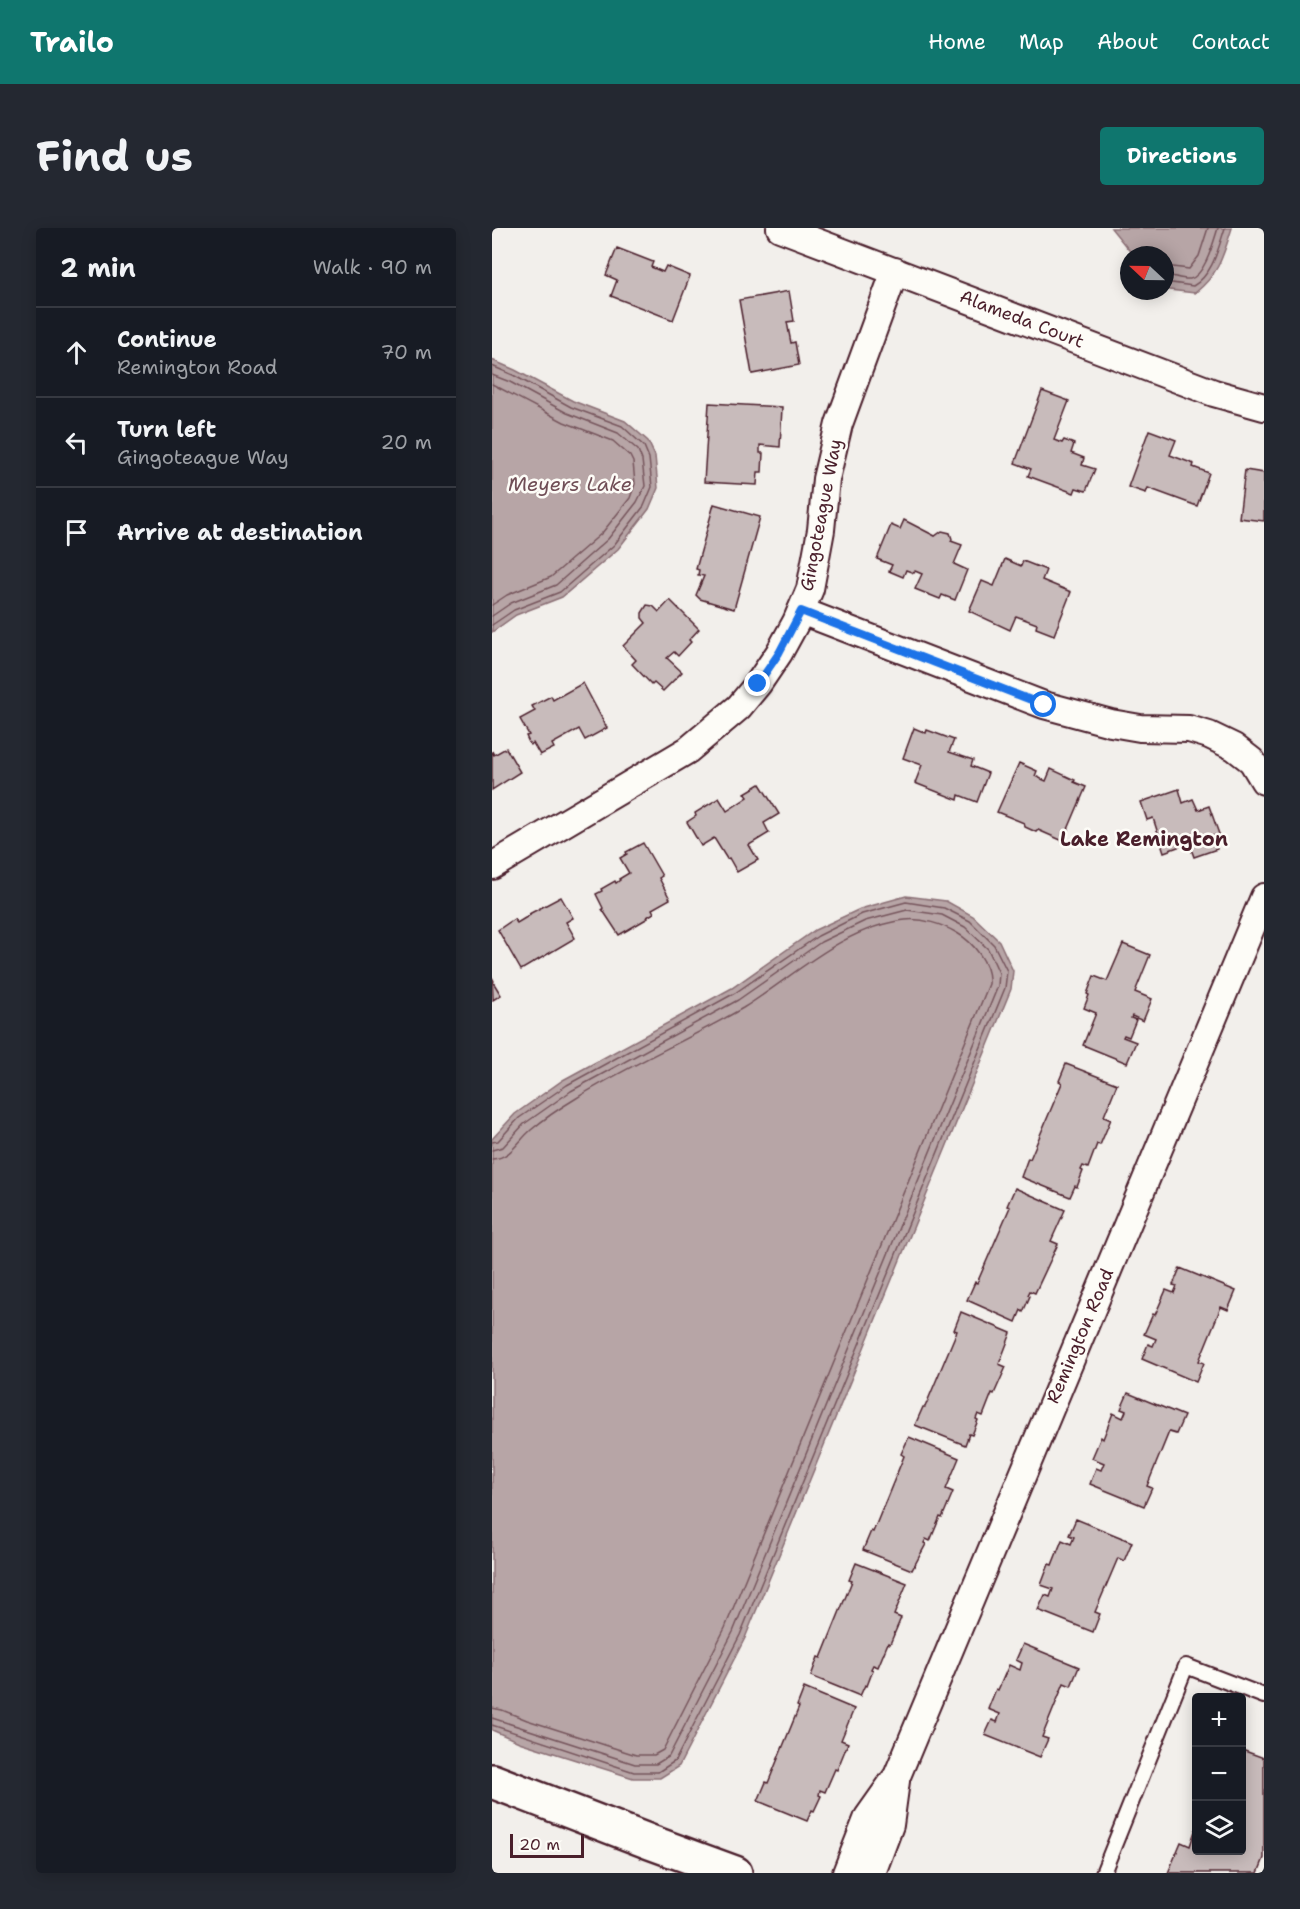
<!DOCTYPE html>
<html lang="en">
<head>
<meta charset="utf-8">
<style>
	:root { --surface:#171b24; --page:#242831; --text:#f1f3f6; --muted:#9ea1a6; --line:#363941; --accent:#0f766e }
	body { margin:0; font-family:"Shantell Sans",sans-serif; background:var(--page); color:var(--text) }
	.controls { position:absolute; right:18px; bottom:18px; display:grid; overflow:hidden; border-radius:6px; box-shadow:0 3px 15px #0003 }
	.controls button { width:54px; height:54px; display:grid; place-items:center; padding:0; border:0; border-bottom:2px solid var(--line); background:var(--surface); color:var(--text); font:30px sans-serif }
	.compass { position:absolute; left:628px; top:18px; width:54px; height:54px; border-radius:50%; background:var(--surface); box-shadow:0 3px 15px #0003; rotate:292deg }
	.scale { position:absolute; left:18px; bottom:15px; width:74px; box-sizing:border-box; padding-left:6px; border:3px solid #4a1f2b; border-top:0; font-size:16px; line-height:21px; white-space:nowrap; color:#4a1f2b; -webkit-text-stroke:4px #fdfcf7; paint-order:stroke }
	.stop { position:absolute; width:18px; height:18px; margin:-14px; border:4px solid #1a73e8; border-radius:50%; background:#fff }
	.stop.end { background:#1a73e8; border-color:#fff; box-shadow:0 2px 6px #0008 }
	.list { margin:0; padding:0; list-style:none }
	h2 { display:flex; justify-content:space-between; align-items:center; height:78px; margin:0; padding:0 24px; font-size:26px }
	h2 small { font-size:20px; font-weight:400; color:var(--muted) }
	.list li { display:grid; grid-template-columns:39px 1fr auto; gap:18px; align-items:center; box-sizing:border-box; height:90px; padding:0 24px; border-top:2px solid var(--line) }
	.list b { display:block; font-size:22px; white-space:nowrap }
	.list p { margin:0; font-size:20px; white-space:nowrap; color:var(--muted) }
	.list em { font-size:20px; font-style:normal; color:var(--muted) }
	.icon { flex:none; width:33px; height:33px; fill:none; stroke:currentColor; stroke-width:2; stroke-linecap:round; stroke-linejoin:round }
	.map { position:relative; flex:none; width:772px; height:1645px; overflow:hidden; border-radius:6px }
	header { display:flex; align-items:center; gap:36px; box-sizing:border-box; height:84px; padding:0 30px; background:var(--accent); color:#fff }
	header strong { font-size:28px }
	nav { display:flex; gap:33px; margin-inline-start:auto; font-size:21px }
	.intro { display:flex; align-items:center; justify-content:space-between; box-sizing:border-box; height:144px; padding:0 36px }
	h1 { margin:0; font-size:42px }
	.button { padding:15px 27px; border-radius:6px; background:var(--accent); color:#fff; font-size:21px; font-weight:700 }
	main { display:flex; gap:36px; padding:0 36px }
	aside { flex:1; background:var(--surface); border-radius:6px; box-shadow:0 3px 15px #0003 }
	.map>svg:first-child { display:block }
	.water { fill:#b7a5a6; stroke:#8b6f75; stroke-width:1.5 }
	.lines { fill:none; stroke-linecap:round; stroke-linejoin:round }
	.shore { stroke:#76555c; stroke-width:1.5 }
	.building { fill:#c8bbbb; stroke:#4a1f2b; stroke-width:1.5 }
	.service-casing { stroke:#4a1f2b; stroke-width:18 }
	.minor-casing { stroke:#4a1f2b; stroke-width:30 }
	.secondary-casing { stroke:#4a1f2b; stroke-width:38 }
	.service { stroke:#fdfcf7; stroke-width:14 }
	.minor { stroke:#fdfcf7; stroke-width:26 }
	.secondary { stroke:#fdfcf7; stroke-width:33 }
	.route { stroke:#1a73e8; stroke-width:8 }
	.labels { text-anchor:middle; stroke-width:5; stroke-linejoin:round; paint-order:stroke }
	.street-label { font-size:18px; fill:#4a1f2b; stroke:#fdfcf7 }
	.water-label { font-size:20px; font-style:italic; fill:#704e56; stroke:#fdfcf7 }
	.neighbourhood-label { font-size:20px; font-weight:bold; fill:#4a1f2b; stroke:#fdfcf7 }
</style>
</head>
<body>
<header>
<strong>Trailo</strong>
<nav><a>Home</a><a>Map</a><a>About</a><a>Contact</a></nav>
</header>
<div class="intro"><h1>Find us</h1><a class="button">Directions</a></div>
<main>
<aside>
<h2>2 min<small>Walk · 90 m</small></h2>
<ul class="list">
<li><svg class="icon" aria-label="ahead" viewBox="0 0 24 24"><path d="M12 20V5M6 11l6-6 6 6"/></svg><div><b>Continue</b><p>Remington Road</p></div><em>70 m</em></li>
<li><svg class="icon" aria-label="left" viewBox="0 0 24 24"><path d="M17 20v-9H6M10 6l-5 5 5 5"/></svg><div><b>Turn left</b><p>Gingoteague Way</p></div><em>20 m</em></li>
<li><svg class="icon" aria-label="arrive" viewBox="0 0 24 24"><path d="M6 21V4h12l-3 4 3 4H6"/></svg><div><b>Arrive at destination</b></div></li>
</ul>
</aside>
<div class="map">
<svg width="772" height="1645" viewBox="0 0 772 1645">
	<rect width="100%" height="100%" fill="#f2efeb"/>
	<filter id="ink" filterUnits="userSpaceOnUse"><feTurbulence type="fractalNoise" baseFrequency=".0167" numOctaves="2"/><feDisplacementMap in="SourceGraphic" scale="12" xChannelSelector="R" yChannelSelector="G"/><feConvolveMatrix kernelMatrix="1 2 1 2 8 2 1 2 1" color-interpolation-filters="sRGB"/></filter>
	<g filter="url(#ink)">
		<g class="water">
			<path d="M 619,0 L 740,0 C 731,28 727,46 703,65 L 677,62 L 673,58 L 673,27 L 641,27 Z"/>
			<path d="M 0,132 L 23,142 L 81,173 L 133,193 L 156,213 L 163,228 L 166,260 L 157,281 L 126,321 L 70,369 L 24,387 L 0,404 Z"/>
			<path d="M 414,668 L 454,673 L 481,688 L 507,713 L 521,743 L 519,761 L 253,1410 L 187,1538 L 168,1550 L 141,1550 L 27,1514 L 0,1502 L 0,911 L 23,886 L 71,852 L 240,760 L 323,702 L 368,681 Z"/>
		</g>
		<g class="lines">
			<g class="shore">
				<path d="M 673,38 L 697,41 L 707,28 L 716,0"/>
				<path d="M 673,47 C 681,47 689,52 698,51 C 713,48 722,12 726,0"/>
				<path d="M 673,54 L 701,58 C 721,46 726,21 733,0"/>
				<path d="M 0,138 L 21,147 L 79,179 L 130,198 L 152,218 L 157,230 L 160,259 L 152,278 L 122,317 L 68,364 L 22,382 L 0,397"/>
				<path d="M 0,147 L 18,154 L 75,185 L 126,205 L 146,222 L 150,232 L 153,258 L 145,274 L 116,311 L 64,357 L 19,375 L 0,388"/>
				<path d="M 0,156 L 72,194 L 121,213 L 138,228 L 141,234 L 143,256 L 138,270 L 110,305 L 59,349 L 15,367 L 0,377"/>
				<path d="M 0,914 L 6,913 L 27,890 L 75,857 L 243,765 L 326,708 L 370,686 L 414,674 L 452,680 L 478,693 L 502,717 L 515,743 L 513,760 L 248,1407 L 183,1533 L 166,1544 L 142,1544 L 0,1497"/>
				<path d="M 0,922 L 11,919 L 32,896 L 79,863 L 246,772 L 329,714 L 373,693 L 415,682 L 450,687 L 473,699 L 496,721 L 507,745 L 506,758 L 241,1404 L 177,1528 L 164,1536 L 143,1536 L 0,1490"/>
				<path d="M 0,931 C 19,930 26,913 39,902 C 52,891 68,880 83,871 C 137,837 196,812 251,780 C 301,749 351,699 413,692 C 430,690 450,696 465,705 C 481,714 499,736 497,756 L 233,1400 L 171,1522 L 162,1527 L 144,1527 L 35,1492 L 10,1482 L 0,1480"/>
			</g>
		</g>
		<g class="building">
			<path d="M 125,20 L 161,34 L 159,39 L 171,44 L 174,38 L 198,48 L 181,92 L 119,68 L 125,52 L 114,47 Z"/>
			<path d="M 297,63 L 302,93 L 295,94 L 299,115 L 303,114 L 307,137 L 260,146 L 247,72 Z"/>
			<path d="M 550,163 L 577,173 L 562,212 L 570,215 L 572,212 L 582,216 L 579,225 L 592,230 L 590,237 L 603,241 L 594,263 L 584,260 L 582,265 L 536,248 L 539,241 L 523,235 Z"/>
			<path d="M 217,175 L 290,179 L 288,219 L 268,217 L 268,225 L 271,225 L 270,244 L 266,244 L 265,257 L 212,254 Z"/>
			<path d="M 657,202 L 684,212 L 678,227 L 702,236 L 701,239 L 717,245 L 705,278 L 656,260 L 654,265 L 636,259 Z"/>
			<path d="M 753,242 L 772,245 L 772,293 L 747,290 Z"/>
			<path d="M 222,276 L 268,289 L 242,381 L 208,371 L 204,367 L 212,348 L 206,347 L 207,342 L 204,341 Z"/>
			<path d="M 412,292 L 443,308 L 450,303 L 458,305 L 460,311 L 459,313 L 470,317 L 462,336 L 475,342 L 463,372 L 450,367 L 448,371 L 423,361 L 430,346 L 423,343 L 422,345 L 414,342 L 411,349 L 397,343 L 400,337 L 385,331 L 399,297 L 408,301 Z"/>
			<path d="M 513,331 L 529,338 L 531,333 L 554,342 L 550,352 L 579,364 L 562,407 L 544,400 L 545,396 L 524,388 L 518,402 L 477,383 L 490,353 L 502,358 Z"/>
			<path d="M 178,372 L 207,401 L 197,412 L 199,414 L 186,428 L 182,424 L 175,430 L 190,444 L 171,463 L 162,455 L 160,457 L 140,436 L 144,432 L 131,418 L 154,395 L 150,390 L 150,385 L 155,377 L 161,378 L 167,384 Z"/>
			<path d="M 91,455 L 115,500 L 93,512 L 87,501 L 60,516 L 62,520 L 48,527 L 41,515 L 38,517 L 34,508 L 37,507 L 28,491 L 43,483 L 40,478 L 59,468 L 61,472 Z"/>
			<path d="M 422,500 L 434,505 L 435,502 L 462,512 L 457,524 L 481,532 L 479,538 L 496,545 L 485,574 L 467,567 L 466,572 L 423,555 L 430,537 L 411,530 Z"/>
			<path d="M 14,520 L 28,544 L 0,562 L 0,523 L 2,527 Z"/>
			<path d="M 527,535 L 545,543 L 543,548 L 554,553 L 559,541 L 583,552 L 582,554 L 594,559 L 571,613 L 546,602 L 544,604 L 533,599 L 532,595 L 505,584 Z"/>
			<path d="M 268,556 L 287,586 L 272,595 L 277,605 L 257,617 L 266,632 L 245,644 L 237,630 L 235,631 L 222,610 L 209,618 L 195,594 L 204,588 L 203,585 L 227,570 L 235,583 L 256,569 L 253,565 Z"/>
			<path d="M 687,561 L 691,575 L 701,571 L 706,582 L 717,578 L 727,606 L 721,608 L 725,621 L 702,629 L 697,615 L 672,624 L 661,590 L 655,592 L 649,574 Z"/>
			<path d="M 151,615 L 170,648 L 167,650 L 178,671 L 160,681 L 162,685 L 155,689 L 156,690 L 127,707 L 110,681 L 111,680 L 104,666 L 110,663 L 109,661 L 123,653 L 124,655 L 128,652 L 127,651 L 137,645 L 128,630 L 135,626 L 134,624 Z"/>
			<path d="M 69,669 L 81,690 L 74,694 L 83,710 L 29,742 L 6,702 L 22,691 L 25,695 L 38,687 L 37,686 Z"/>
			<path d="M 631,716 L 658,727 L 643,764 L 660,771 L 651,793 L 640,788 L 639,790 L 644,792 L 637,809 L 632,807 L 631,809 L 644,814 L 635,835 L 591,817 L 604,785 L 592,780 L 597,767 L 595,766 L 602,748 L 615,753 Z"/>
			<path d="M 0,749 L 2,753 L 1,754 L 9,767 L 1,772 Z"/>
			<path d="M 574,836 L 625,856 L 612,888 L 619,891 L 608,917 L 605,916 L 596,940 L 591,938 L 589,942 L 591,943 L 585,959 L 583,958 L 578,969 L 529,949 L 536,930 L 538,931 L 570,855 L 567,853 Z"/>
			<path d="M 523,960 L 573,982 L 559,1013 L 566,1016 L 543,1065 L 538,1063 L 536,1067 L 538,1068 L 531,1084 L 529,1082 L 524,1094 L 475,1072 L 483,1054 L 485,1055 L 518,979 L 515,978 Z"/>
			<path d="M 688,1040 L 744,1063 L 736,1082 L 729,1079 L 707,1133 L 712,1135 L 704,1154 L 650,1131 L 656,1116 L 661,1118 L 664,1111 L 652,1106 L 661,1086 L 663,1087 L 674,1062 L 682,1065 L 685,1058 L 681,1057 Z"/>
			<path d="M 469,1084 L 519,1105 L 507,1136 L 514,1139 L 502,1166 L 500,1165 L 491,1188 L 486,1186 L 484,1191 L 486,1192 L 480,1207 L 477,1206 L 473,1217 L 423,1197 L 431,1179 L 433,1179 L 465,1103 L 462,1102 Z"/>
			<path d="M 636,1165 L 692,1188 L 684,1206 L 677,1204 L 655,1258 L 660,1260 L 652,1278 L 598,1256 L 604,1240 L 609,1242 L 612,1235 L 600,1230 L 609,1209 L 611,1211 L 621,1185 L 631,1190 L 634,1183 L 629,1181 Z"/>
			<path d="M 417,1209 L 467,1230 L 454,1261 L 461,1264 L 450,1290 L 448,1289 L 438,1313 L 434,1311 L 432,1315 L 434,1316 L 420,1342 L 371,1322 L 379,1303 L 381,1304 L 412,1228 L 409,1226 Z"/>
			<path d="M 584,1291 L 640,1314 L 632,1333 L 626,1330 L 603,1384 L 608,1386 L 601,1404 L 546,1382 L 553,1367 L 558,1369 L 561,1361 L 549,1357 L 557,1336 L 560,1337 L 570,1312 L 579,1316 L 582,1309 L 577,1307 Z"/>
			<path d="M 364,1335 L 415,1355 L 402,1387 L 409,1390 L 398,1416 L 396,1415 L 386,1439 L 381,1437 L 379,1441 L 381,1442 L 375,1458 L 373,1457 L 368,1468 L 319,1448 L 326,1429 L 329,1430 L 360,1353 L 357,1352 Z"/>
			<path d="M 531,1416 L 587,1439 L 579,1458 L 572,1455 L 550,1509 L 556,1511 L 548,1529 L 493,1507 L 500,1492 L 505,1494 L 508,1486 L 496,1481 L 504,1461 L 506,1462 L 517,1437 L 528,1442 L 530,1435 L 524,1432 Z"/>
			<path d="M 312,1460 L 362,1481 L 349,1512 L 356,1515 L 345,1542 L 343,1541 L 333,1564 L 328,1562 L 327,1567 L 329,1568 L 322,1583 L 320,1582 L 315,1593 L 266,1573 L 274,1554 L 276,1555 L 307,1479 L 305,1478 Z"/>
			<path d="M 750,1522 L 772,1530 L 772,1630 L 766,1645 L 676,1645 L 689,1614 L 698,1618 L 704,1600 L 704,1622 L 750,1622 Z"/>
		</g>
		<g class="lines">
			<g class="service-casing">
				<path id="service" d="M 611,1645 L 694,1438 L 772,1468"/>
			</g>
			<g class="minor-casing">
				<g id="minor">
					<path d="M 288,0 L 722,165 L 772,179"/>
					<path d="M 309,383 L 552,477 L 619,495 L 648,500 L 697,501 L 717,507 L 742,519 L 760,533 L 772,553"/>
					<path d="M 0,638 L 196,522 L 247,479 L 266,456 L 287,425 L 304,394 L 318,361 L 329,302 L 334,251 L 347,196 L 403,43"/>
					<path d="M 354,1645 L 376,1589 L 405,1548 L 772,669"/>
					<path d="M 380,1645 L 398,1597 L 404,1553"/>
				</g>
			</g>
			<g class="secondary-casing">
				<path id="secondary" d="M 0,1553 L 158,1614 L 243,1645"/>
			</g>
			<use href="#service" class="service"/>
			<use href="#minor" class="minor"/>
			<use href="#secondary" class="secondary"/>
		</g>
	</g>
	<g class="lines" filter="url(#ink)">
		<path class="route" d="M 266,456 L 287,425 L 309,383 L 552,477"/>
	</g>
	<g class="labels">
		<g class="street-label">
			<text transform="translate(530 91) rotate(21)" y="6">Alameda Court</text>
			<text transform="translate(329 287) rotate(-79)" y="6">Gingoteague Way</text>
			<text transform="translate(588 1108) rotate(-67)" y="6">Remington Road</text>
		</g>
		<g class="water-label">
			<text x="78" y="263">Meyers Lake</text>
		</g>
		<g class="neighbourhood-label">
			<text x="652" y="618">Lake Remington</text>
		</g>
	</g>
</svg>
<div class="controls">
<button>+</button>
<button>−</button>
<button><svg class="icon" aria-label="layers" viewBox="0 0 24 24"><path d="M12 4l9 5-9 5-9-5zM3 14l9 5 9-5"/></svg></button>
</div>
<svg class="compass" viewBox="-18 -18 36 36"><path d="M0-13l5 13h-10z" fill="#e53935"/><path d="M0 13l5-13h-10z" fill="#9ea1a6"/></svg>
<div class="scale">20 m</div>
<div class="stop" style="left:552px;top:477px"></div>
<div class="stop end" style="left:266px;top:456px"></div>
</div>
</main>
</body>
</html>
